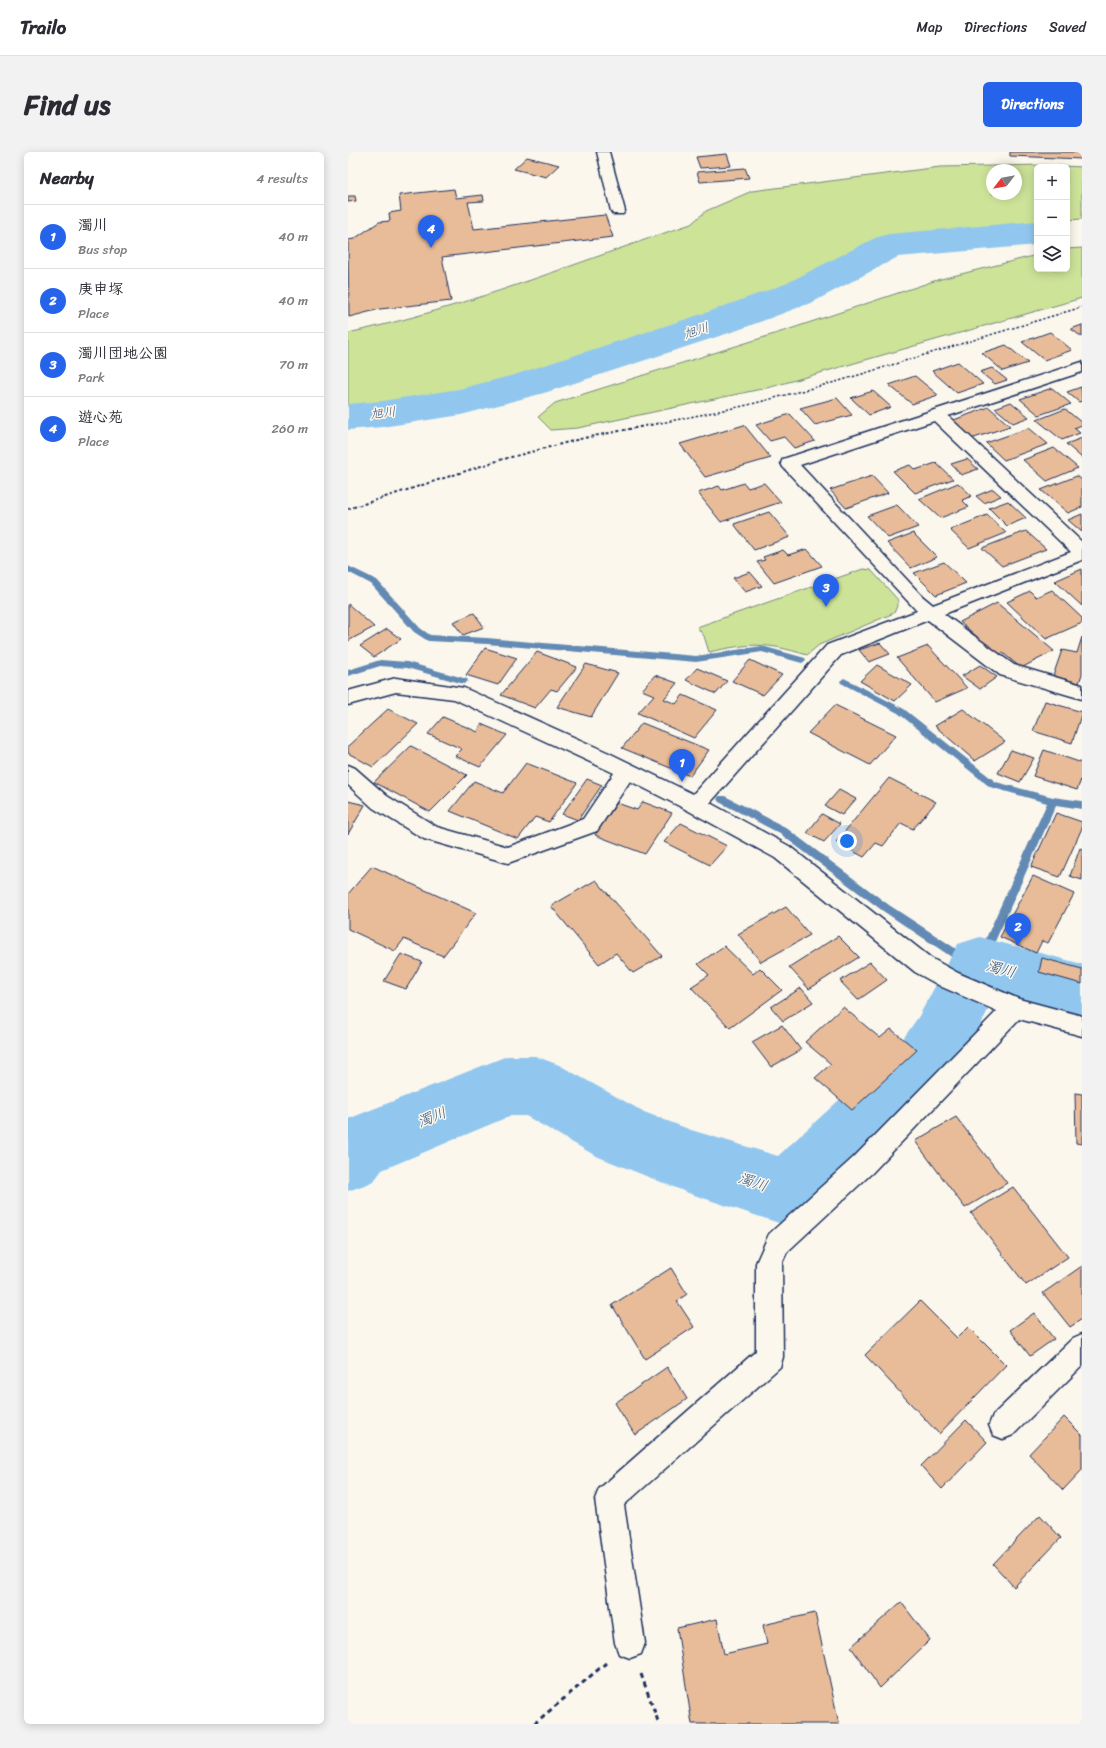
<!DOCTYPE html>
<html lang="en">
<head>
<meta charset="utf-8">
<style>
	:root { --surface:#fff; --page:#f2f2f3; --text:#2b2b33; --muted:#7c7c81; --line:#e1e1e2; --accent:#2563eb }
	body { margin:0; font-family:Sriracha,"Klee One",sans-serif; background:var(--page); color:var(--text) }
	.controls { position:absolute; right:12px; top:12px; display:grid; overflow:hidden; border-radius:6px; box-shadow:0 2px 10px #0003 }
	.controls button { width:36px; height:36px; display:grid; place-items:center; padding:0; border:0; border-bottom:1px solid var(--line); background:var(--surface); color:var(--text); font:20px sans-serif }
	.compass { position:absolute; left:638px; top:12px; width:36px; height:36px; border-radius:50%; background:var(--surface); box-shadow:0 2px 10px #0003; rotate:239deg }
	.you { position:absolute; left:499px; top:689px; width:14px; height:14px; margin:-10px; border:3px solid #fff; border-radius:50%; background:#1a73e8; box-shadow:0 0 0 6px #1a73e833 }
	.badge { display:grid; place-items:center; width:26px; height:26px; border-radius:50%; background:var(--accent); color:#fff; font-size:13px; font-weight:700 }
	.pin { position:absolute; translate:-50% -33px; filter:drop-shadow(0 1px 2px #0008) }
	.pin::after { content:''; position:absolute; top:21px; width:14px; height:12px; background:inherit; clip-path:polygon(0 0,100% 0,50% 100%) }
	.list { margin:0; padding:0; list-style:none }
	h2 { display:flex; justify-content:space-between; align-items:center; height:52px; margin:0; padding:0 16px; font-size:17px }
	h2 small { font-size:13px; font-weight:400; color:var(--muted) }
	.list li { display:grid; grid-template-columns:26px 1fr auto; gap:12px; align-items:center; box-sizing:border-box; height:64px; padding:0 16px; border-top:1px solid var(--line) }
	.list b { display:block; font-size:15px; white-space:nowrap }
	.list p { margin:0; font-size:13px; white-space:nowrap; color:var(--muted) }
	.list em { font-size:13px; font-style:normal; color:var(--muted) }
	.icon { flex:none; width:22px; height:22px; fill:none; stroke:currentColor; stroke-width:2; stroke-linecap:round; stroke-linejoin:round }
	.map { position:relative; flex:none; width:734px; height:1572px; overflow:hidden; border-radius:6px }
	header { display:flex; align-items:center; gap:24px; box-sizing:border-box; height:56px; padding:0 20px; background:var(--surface); border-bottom:1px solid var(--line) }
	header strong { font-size:19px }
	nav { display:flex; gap:22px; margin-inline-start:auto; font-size:14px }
	.intro { display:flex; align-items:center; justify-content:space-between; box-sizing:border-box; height:96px; padding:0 24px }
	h1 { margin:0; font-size:28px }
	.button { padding:10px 18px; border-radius:6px; background:var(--accent); color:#fff; font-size:14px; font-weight:700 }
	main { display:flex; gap:24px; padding:0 24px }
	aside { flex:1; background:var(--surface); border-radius:6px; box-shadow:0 2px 10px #0003 }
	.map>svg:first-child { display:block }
	.green { fill:#cde398; stroke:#74897b; fill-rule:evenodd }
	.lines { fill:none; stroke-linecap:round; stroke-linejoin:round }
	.stream { fill:#628ab5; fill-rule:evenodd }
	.river { fill:#91c7ef; fill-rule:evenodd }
	.building { fill:#e9bc99; stroke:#1b2f5e }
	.minor-casing { stroke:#1b2f5e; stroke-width:3 }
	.path-far2 { stroke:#1b2f5e; stroke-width:1.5; stroke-dasharray:2.5 2; stroke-linecap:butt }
	.path-far1 { stroke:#1b2f5e; stroke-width:2; stroke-dasharray:3 2.5; stroke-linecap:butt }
	.path { stroke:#1b2f5e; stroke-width:3; stroke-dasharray:5 4; stroke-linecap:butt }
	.minor { fill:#fbf7ec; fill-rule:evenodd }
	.labels { text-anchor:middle; stroke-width:3; stroke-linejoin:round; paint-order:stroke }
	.far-water-label { font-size:13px; font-style:italic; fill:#385582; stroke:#fbf7ec }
	.water-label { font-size:15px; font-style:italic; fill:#385582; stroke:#fbf7ec }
</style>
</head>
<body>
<header>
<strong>Trailo</strong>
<nav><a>Map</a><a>Directions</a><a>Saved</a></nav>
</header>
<div class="intro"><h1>Find us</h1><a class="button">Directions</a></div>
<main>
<aside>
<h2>Nearby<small>4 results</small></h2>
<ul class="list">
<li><span class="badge">1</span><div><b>濁川</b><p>Bus stop</p></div><em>40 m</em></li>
<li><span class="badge">2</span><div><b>庚申塚</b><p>Place</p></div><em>40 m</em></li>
<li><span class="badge">3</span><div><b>濁川団地公園</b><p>Park</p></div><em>70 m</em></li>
<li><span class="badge">4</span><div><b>遊心苑</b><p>Place</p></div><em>260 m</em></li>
</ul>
</aside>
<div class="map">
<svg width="734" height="1572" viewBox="0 0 734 1572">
	<rect width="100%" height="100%" fill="#fbf7ec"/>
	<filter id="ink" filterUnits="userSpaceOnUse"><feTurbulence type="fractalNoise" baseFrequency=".025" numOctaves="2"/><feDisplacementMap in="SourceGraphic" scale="8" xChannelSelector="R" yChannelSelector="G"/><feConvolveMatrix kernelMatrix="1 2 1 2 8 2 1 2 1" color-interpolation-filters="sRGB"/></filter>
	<g filter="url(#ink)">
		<g class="green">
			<path d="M 695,13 L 734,15 L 734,67 L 719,68 L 719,15 L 689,15 L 689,71 L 616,77 L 543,88 L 405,148 L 304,184 L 160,230 L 97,247 L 0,255 L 0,181 C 118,156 229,110 343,72 L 358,59 L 404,39 L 592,15 ZM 644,18 L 668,18 L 668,42 L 644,42 Z"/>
			<path d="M 734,96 L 734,146 L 423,235 L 230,276 L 203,278 L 190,265 L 207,251 L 439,178 L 589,128 L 689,103 L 689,117 L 719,117 L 719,97 Z"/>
			<path d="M 515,417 L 523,418 L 551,449 L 546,461 L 471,493 L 459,503 C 417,490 403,491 361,500 L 356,484 L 349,475 Z"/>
		</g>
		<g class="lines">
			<g class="stream">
				<path d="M 0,414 L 29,428 L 72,476 L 82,483 L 139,486 L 348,504 L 414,494 L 457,506 L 458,508 L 454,511 L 414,500 L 348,510 L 139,492 L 80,489 L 66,480 L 23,432 L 0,420 Z"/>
				<path d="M 32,508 L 59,510 L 119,527 L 120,529 L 116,532 L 59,516 L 32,514 L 0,524 L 0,518 Z"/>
				<path d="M 496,526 L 556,557 L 648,630 L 705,645 L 734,649 L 734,657 L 708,653 L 636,814 L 632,815 L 605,806 L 535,759 L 431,681 L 371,650 L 369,647 L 371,644 L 377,644 L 437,675 L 541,753 L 613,800 L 629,806 L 699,651 L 642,635 L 550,561 L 493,531 L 492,529 Z"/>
			</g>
			<g class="river">
				<path d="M 689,69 L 689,93 L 550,105 L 465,150 L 390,178 L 196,241 L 113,263 L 34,275 L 0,278 L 0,252 L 34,249 L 111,237 L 166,223 L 360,160 L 437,132 L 527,86 L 541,82 Z"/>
				<path d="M 632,785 L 734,812 L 734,866 L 648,842 L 617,904 L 596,936 L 478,1052 L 459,1062 L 434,1072 L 343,1042 L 248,1004 L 178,964 L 162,964 L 34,1018 L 25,1030 L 0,1039 L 0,967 L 159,904 L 187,904 L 211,913 L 296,960 L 343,978 L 430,1004 L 550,894 L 571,864 L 610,792 Z"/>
			</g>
		</g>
		<g class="building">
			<path d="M 662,0 L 734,0 L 734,7 L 662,4 Z"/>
			<path d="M 379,2 L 383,14 L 352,16 L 348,5 Z"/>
			<path d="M 179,5 L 211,13 L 198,25 L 166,17 Z"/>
			<path d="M 397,16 L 401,26 L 352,30 L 349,20 Z"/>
			<path d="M 106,37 L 108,46 L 135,43 L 136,49 L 120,50 L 126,77 L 257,63 L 265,85 L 94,105 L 103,149 L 32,157 L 1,165 L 0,88 L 6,87 L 31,70 L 42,69 L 41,61 L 53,59 L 51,43 Z"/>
			<path d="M 0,44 L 7,44 L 8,49 L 0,50 Z"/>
			<path d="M 734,173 L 734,185 L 723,177 Z"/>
			<path d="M 702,180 L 724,198 L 696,208 L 674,190 Z"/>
			<path d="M 658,193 L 680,211 L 655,219 L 634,201 Z"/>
			<path d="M 610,210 L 635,232 L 609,241 L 584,219 Z"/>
			<path d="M 644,216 L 659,228 L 647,232 L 632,220 Z"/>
			<path d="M 567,224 L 590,243 L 564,252 L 541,233 Z"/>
			<path d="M 733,235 L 734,249 L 731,250 L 719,240 Z"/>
			<path d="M 704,236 L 723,252 L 691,263 L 672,247 Z"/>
			<path d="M 525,239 L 543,255 L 521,263 L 503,246 Z"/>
			<path d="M 489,246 L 504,263 L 467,273 L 452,256 Z"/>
			<path d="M 663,250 L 681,265 L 665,271 L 647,256 Z"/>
			<path d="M 641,255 L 662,274 L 623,287 L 603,269 Z"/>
			<path d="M 717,257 L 734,271 L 734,273 L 726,276 L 732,281 L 714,288 L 689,268 Z"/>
			<path d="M 442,262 L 467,289 L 446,296 L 436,285 L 422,289 L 408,273 Z"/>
			<path d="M 396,273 L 423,306 L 357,325 L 332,292 Z"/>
			<path d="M 681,276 L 700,292 L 656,308 L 638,291 Z"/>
			<path d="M 734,286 L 734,306 L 718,292 Z"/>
			<path d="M 706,296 L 730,316 L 699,329 L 675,308 Z"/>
			<path d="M 619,307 L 630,317 L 613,323 L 603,312 Z"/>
			<path d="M 588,311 L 605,327 L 567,341 L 545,319 L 562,313 L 567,318 Z"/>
			<path d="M 524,324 L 540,341 L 498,356 L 482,338 Z"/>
			<path d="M 729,324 L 734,328 L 734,355 L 720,361 L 693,338 Z"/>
			<path d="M 396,331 L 400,336 L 416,331 L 433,350 L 373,370 L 350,341 L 371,334 L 374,338 Z"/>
			<path d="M 610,331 L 624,344 L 614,348 L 621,355 L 592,366 L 571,347 Z"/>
			<path d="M 645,337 L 653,344 L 636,351 L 628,344 Z"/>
			<path d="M 660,349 L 678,366 L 659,374 L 641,356 Z"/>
			<path d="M 549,353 L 570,375 L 540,386 L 519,364 Z"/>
			<path d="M 421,360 L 442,385 L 406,398 L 386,372 Z"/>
			<path d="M 734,362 L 734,380 L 720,368 Z"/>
			<path d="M 639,363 L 658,381 L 621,396 L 602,378 Z"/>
			<path d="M 678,379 L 698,397 L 654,414 L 634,396 Z"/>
			<path d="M 565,381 L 589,405 L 563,416 L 539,391 Z"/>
			<path d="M 459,397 L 474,414 L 426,431 L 409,410 L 417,408 L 415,405 L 435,398 L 440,403 Z"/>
			<path d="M 596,410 L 618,431 L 588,443 L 566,421 Z"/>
			<path d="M 734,417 L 734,454 L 707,429 Z"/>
			<path d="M 402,420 L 414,434 L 397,440 L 385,426 Z"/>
			<path d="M 704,438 L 734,466 L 734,471 L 698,487 L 659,450 L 682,439 L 688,445 Z"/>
			<path d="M 649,451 L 706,499 L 673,516 L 655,501 L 650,503 L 612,470 Z"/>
			<path d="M 0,452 L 26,475 L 0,489 Z"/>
			<path d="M 126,461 L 136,475 L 115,483 L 105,470 Z"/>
			<path d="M 39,477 L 53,487 L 26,505 L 12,494 Z"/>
			<path d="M 734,485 L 734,522 L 731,531 L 705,524 L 714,498 L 729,501 Z"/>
			<path d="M 532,491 L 542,502 L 521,510 L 511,498 Z"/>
			<path d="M 580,494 L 619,536 L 587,550 L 549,506 Z"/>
			<path d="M 137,496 L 169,506 L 150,533 L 118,523 Z"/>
			<path d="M 189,500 L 229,515 L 209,539 L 203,537 L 187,556 L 153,543 Z"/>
			<path d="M 402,508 L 434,523 L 415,543 L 384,529 Z"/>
			<path d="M 238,512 L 270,521 L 243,565 L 209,555 Z"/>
			<path d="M 529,513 L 564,533 L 547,549 L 512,529 Z"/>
			<path d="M 632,513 L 649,525 L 632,537 L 614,524 Z"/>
			<path d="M 349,516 L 379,529 L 368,542 L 338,528 Z"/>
			<path d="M 307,523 L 329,531 L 316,547 L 328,552 L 335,543 L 369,558 L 346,586 L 290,561 L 306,543 L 294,538 Z"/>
			<path d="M 697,549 L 734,560 L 724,591 L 685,579 Z"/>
			<path d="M 487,553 L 548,583 L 522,613 L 460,581 Z"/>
			<path d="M 40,557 L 70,572 L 25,615 L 0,601 L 0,594 Z"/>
			<path d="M 615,557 L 657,590 L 627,609 L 587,574 Z"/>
			<path d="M 95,565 L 130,580 L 133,572 L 159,583 L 132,615 L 107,604 L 114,597 L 80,582 Z"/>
			<path d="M 294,571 L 361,598 L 342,624 L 274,596 Z"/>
			<path d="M 63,594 L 119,623 L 82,660 L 26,630 Z"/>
			<path d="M 663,598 L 686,606 L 672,630 L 650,621 Z"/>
			<path d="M 696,598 L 734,611 L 734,625 L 729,638 L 685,624 Z"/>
			<path d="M 178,611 L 229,631 L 201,670 L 187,665 L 170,687 L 102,659 L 126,629 L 155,641 Z"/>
			<path d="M 541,626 L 588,650 L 565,677 L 553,671 L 535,694 L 528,691 L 516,705 L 488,690 Z"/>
			<path d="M 239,627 L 254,633 L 230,668 L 214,662 Z"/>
			<path d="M 491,638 L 508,647 L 494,663 L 477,654 Z"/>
			<path d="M 0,649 L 17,653 L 0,682 Z"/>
			<path d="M 295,650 L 324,661 L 297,702 L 247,683 L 269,651 L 289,658 Z"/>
			<path d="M 708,661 L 734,670 L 734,676 L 712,725 L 683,715 Z"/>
			<path d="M 474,662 L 492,672 L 476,690 L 459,681 Z"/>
			<path d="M 333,671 L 379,694 L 362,713 L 316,690 Z"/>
			<path d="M 732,696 L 734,697 L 734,728 L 722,724 Z"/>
			<path d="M 24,714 L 128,761 L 95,804 L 56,787 L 47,799 L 0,777 L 0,742 Z"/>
			<path d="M 685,724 L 726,742 L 700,791 L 694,789 L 688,801 L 652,785 Z"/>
			<path d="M 248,728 L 314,804 L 285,821 L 268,801 L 251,812 L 203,754 Z"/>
			<path d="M 438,755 L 462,783 L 413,810 L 390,782 Z"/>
			<path d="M 490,784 L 511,805 L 461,837 L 441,815 Z"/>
			<path d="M 376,794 L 405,822 L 412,816 L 434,838 L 382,876 L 343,835 L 361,823 L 350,812 Z"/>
			<path d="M 53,802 L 74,810 L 58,837 L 36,829 Z"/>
			<path d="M 694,806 L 734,817 L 734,832 L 691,820 Z"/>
			<path d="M 522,810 L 539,828 L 510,848 L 492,829 Z"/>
			<path d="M 453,836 L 465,850 L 435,869 L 423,855 Z"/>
			<path d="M 495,855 L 532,886 L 543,877 L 569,898 L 504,958 L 467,926 L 483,912 L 457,890 Z"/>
			<path d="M 434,873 L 453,898 L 423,915 L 404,890 Z"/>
			<path d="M 727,941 L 734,942 L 734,992 L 728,991 Z"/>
			<path d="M 608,965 L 659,1031 L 617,1056 L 567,989 Z"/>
			<path d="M 665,1035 L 720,1105 L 678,1133 L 623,1061 Z"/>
			<path d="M 734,1114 L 734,1167 L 722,1175 L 695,1141 Z"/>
			<path d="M 323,1116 L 339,1142 L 329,1149 L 346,1175 L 297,1207 L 264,1153 Z"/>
			<path d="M 572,1149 L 609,1186 L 620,1175 L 658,1213 L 591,1282 L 517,1203 Z"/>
			<path d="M 686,1161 L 706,1187 L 682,1204 L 662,1178 Z"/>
			<path d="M 319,1215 L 339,1247 L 287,1283 L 267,1251 Z"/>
			<path d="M 716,1265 L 734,1283 L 734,1318 L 715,1338 L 681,1302 Z"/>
			<path d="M 618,1268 L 639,1290 L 594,1337 L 573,1314 Z"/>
			<path d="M 692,1363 L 713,1386 L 666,1435 L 645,1412 Z"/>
			<path d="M 553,1450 L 582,1488 L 532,1536 L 503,1495 Z"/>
			<path d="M 467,1461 L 491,1572 L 344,1572 L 329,1476 L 369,1467 L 376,1502 L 419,1492 L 415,1473 Z"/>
		</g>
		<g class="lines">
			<g class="minor-casing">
				<g id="minor">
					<path d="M 249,0 L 261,0 L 277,59 L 275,62 L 265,62 L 263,59 Z"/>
					<path d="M 734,210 L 734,220 L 600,264 L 734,390 L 734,408 L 596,462 L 666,513 L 734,533 L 734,547 L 652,523 L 580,468 L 493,503 L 362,651 L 441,694 L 583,806 L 610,821 L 671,847 L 734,864 L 734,884 L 671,867 L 524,1021 L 439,1100 L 434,1111 L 435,1205 L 432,1215 L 276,1353 L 297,1491 L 293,1502 L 282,1506 L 271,1502 L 267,1491 L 247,1347 L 251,1337 L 408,1199 L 408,1111 L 421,1082 L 506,1005 L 649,859 L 594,835 L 567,820 L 427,706 L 341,659 L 282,629 L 249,679 L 160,711 L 76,687 L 25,656 L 0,633 L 0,613 L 7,616 L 39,644 L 89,675 L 160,695 L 235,667 L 266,621 L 106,547 L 48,540 L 0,553 L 0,539 L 48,526 L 116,536 L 261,601 L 345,642 L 479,493 L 569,459 L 435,315 L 433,311 L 435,307 ZM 586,269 L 723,400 L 585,453 L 574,444 L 452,313 Z"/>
					<path d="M 734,1182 L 734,1214 L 665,1283 L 655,1287 L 645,1283 L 641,1273 L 645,1263 L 725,1186 Z"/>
				</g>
			</g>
			<path class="path-far2" d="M 308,272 L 400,253 L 491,229 L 734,155"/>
			<path class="path-far1" d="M 0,357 L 152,308 L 236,286 L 312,271"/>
			<g class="path">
				<path d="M 293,1522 L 311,1572"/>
				<path d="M 186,1572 L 258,1511"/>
			</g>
			<use href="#minor" class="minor"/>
		</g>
	</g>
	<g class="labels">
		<g class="far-water-label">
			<text transform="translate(348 178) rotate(-18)" y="5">旭川</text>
			<text transform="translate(35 260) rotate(-7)" y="5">旭川</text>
		</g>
		<g class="water-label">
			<text transform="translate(653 817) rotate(15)" y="5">濁川</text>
			<text transform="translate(84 965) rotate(-22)" y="5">濁川</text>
			<text transform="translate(405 1030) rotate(18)" y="5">濁川</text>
		</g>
	</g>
</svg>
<div class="controls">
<button>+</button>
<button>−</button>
<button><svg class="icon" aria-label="layers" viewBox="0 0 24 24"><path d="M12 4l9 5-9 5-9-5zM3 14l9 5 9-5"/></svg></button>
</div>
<svg class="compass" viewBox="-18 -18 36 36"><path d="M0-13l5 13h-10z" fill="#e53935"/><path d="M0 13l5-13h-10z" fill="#7c7c81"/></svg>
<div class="you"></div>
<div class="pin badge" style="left:334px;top:630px">1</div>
<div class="pin badge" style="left:670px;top:794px">2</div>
<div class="pin badge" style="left:478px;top:455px">3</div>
<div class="pin badge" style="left:83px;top:96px">4</div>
</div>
</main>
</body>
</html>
